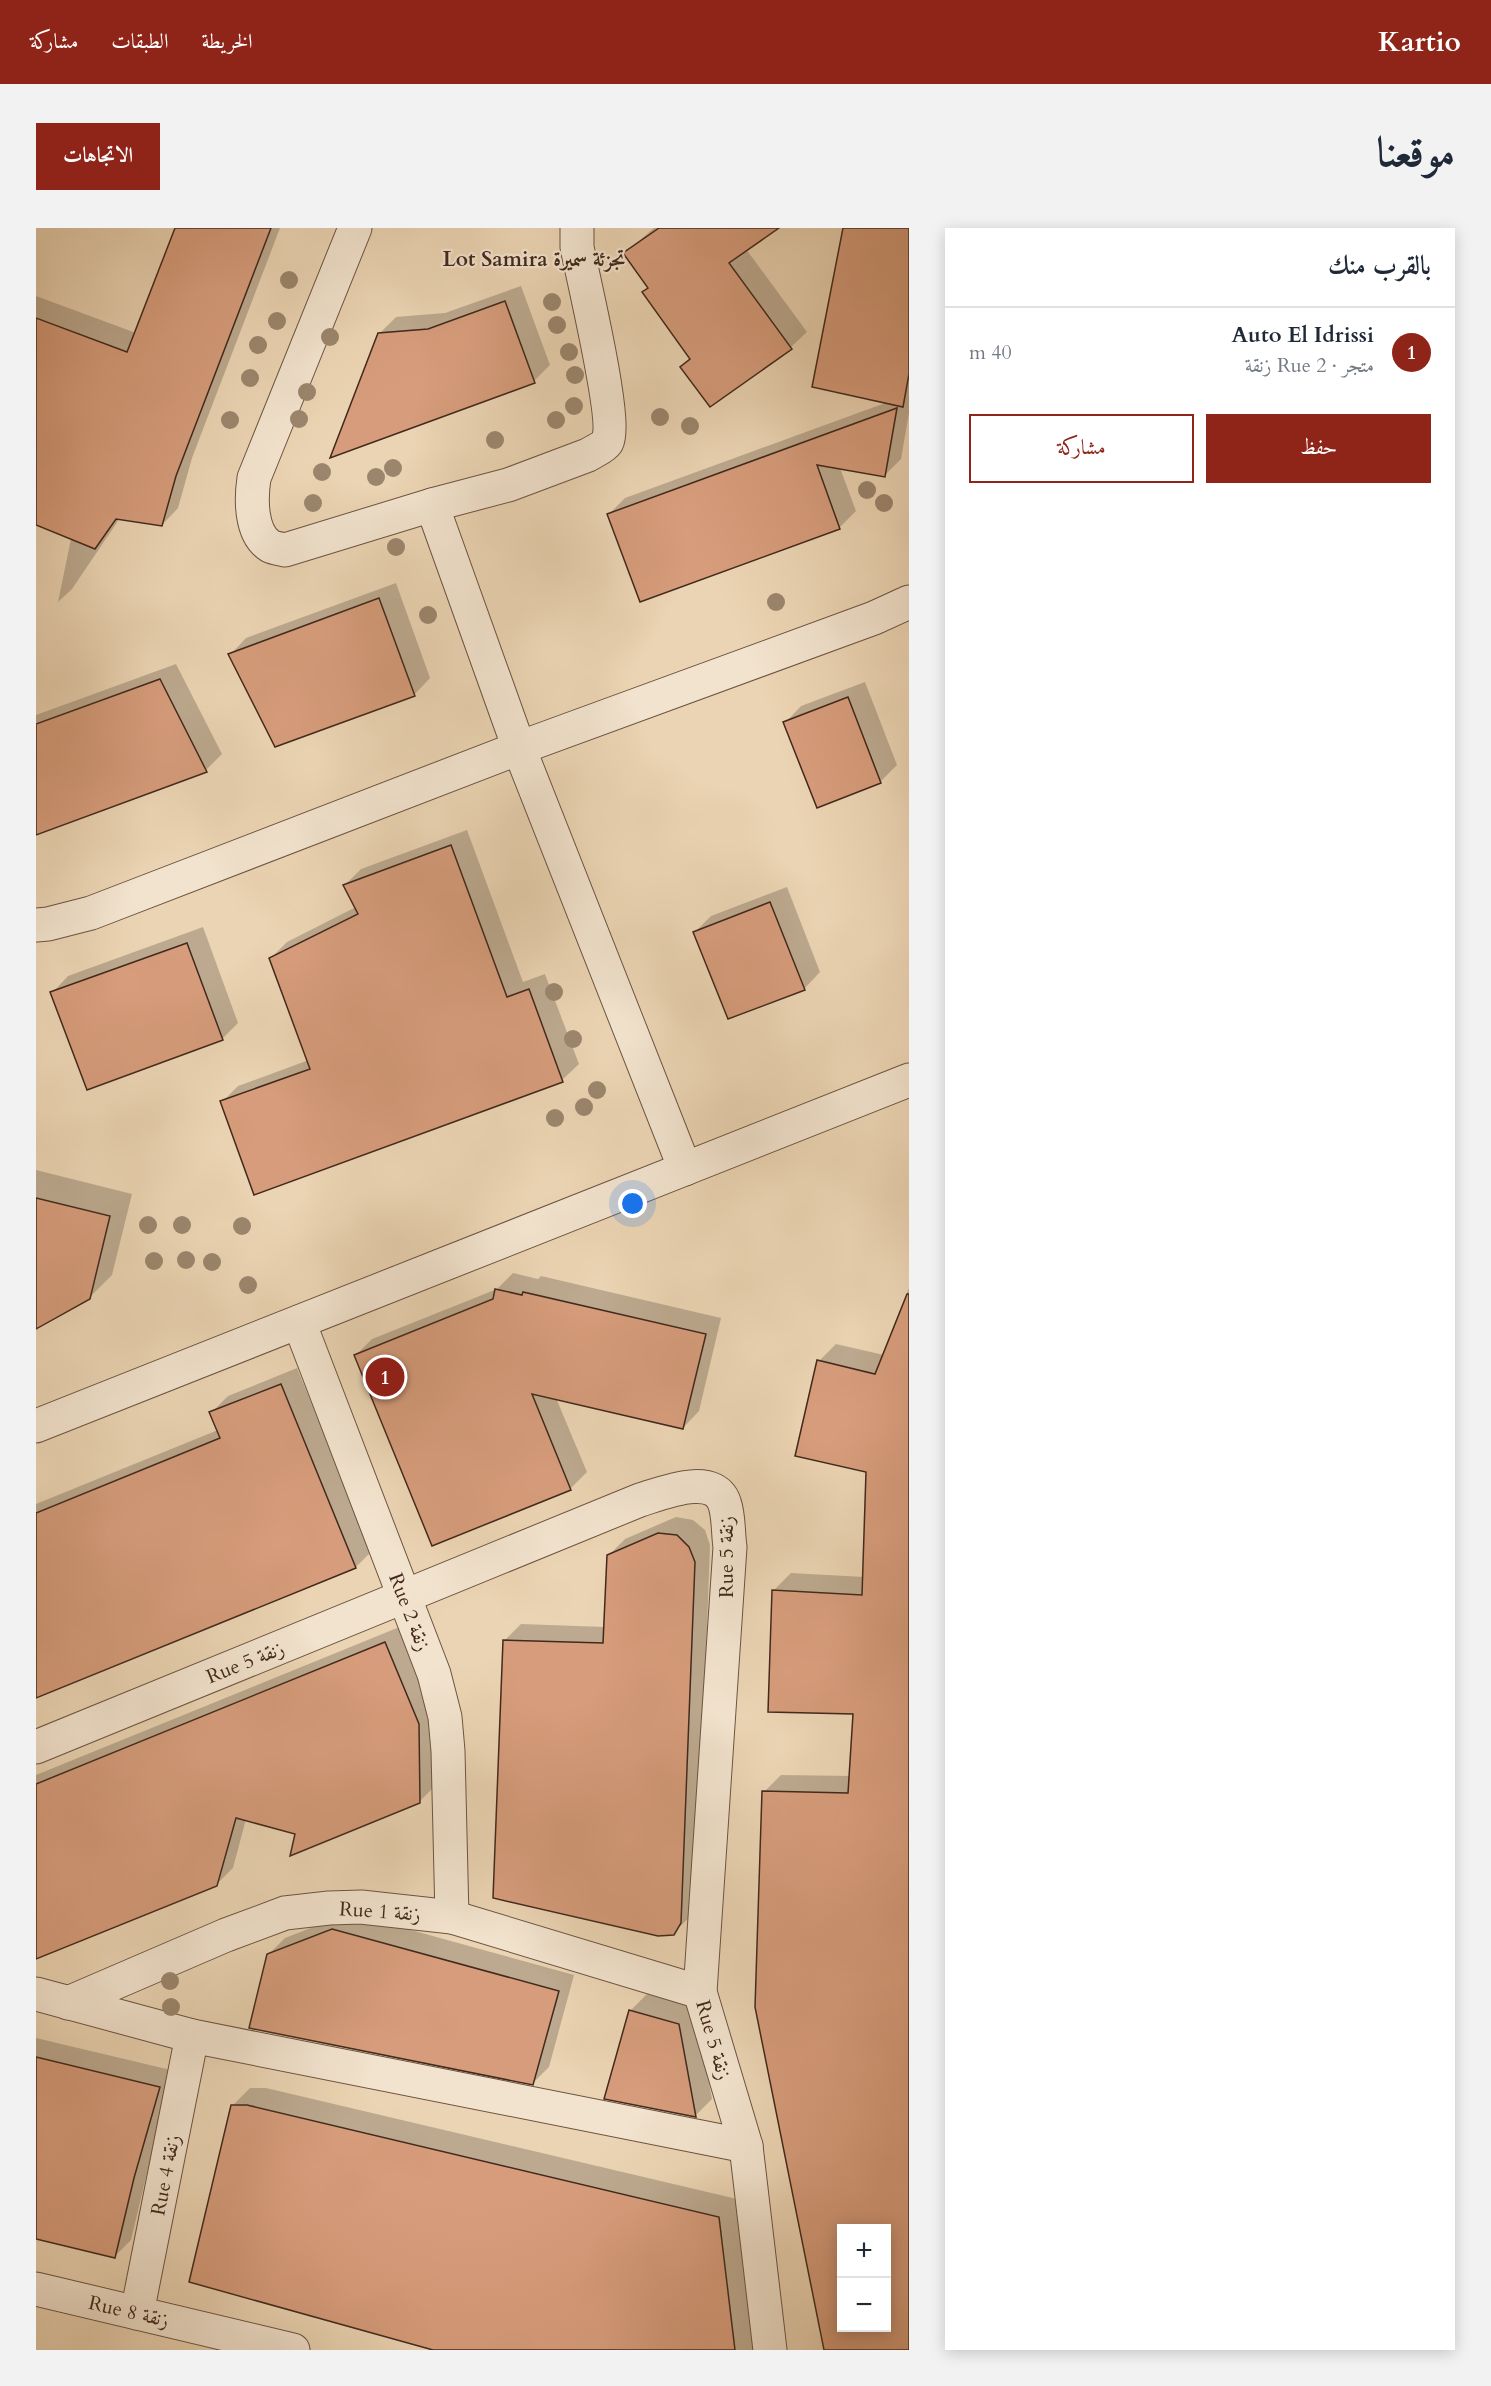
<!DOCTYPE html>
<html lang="ar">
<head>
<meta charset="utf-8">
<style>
	:root { --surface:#fff; --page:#f2f2f3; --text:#1f2937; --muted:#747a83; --line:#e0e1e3; --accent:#8f2418 }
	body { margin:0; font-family:Cardo,Amiri,serif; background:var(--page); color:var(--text); direction:rtl }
	.controls { position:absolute; right:18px; bottom:18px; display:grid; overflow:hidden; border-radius:0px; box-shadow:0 3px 15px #0003 }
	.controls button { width:54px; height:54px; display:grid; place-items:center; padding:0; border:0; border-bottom:2px solid var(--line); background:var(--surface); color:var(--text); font:30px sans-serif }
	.you { position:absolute; left:597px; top:976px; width:21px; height:21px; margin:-15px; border:4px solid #fff; border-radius:50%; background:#1a73e8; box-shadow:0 0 0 9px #1a73e833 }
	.badge { display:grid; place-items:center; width:39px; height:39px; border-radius:50%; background:var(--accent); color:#fff; font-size:20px; font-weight:700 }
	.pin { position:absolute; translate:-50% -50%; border:3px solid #fff; box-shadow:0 2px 6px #0006 }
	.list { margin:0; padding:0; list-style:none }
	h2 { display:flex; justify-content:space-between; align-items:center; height:78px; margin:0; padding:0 24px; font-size:26px }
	h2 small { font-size:20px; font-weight:400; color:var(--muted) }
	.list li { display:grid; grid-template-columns:39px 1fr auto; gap:18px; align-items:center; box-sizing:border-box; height:90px; padding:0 24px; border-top:2px solid var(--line) }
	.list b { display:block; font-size:22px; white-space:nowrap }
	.list p { margin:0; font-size:20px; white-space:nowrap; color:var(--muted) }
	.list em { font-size:20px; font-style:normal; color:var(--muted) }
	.actions { display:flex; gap:12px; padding:18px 24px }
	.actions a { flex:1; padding:14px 0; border:2px solid var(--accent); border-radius:0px; text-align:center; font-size:21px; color:var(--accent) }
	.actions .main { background:var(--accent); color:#fff }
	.map { position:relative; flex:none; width:873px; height:2122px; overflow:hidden; direction:ltr; border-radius:0px }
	header { display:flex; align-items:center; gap:36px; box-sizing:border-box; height:84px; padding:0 30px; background:var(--accent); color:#fff }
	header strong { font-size:28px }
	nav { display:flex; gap:33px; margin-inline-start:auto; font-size:21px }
	.intro { display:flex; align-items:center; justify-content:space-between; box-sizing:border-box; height:144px; padding:0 36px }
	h1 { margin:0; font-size:42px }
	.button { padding:15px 27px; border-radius:0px; background:var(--accent); color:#fff; font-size:21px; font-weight:700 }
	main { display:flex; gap:36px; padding:0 36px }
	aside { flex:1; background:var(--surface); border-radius:0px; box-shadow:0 3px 15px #0003 }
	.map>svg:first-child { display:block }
	.shadow { fill:#0003; fill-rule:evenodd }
	.building { fill:#d69c7b; stroke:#42291d; stroke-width:1.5; fill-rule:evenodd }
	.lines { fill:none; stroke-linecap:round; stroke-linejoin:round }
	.minor-casing { stroke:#6c5442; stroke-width:35 }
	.minor { stroke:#f2e3ce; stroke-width:33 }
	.tree { fill:#9b866d }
	.labels { text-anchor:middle; stroke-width:4.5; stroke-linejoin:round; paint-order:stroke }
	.street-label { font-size:20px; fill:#42291d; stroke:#f2e3ce }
	.neighbourhood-label { font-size:21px; font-weight:bold; fill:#42291d; stroke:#f2e3ce }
</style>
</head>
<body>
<header>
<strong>Kartio</strong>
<nav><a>الخريطة</a><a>الطبقات</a><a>مشاركة</a></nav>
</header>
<div class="intro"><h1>موقعنا</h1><a class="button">الاتجاهات</a></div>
<main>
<aside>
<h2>بالقرب منك<small></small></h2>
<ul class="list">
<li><span class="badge">1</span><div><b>Auto El Idrissi</b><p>متجر · Rue 2 زنقة</p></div><em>40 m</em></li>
</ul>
<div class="actions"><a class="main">حفظ</a><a>مشاركة</a></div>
</aside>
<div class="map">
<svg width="873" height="2122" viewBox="0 0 873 2122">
	<rect width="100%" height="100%" fill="#ebd4b3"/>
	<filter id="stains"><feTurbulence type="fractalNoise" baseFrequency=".00333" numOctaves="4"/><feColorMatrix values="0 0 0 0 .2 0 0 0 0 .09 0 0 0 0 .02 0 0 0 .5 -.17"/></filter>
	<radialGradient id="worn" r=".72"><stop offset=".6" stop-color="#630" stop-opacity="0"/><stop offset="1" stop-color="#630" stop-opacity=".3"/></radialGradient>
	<g class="shadow">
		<path d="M 140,0 L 244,0 L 156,230 L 142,280 L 126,297 L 84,290 L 36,361 L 22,374 L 42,277 L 0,261 L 0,68 L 100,105 Z"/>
		<path d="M 618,0 L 740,0 L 710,21 L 771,104 L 755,119 L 674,177 L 646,139 L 655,130 L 613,59 L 589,25 Z"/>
		<path d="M 808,0 L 873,0 L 873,185 L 865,231 L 848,248 L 804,240 L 820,283 L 803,300 L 573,286 L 589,270 L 852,174 Z"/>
		<path d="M 485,58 L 514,137 L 498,153 L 343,106 L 360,89 L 409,85 Z"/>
		<path d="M 360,355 L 394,450 L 378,467 L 194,427 L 210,410 Z"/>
		<path d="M 140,436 L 186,526 L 170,542 L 0,605 L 0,487 Z"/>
		<path d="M 829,454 L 861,537 L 844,554 L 749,495 L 765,478 Z"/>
		<path d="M 431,602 L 487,754 L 509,746 L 543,836 L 526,852 L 186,874 L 202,858 L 273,832 L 235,730 L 251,714 L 320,679 L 309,657 L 325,641 Z"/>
		<path d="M 751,659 L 784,744 L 768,761 L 659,704 L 675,688 Z"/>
		<path d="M 167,699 L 202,795 L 186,811 L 16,765 L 32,748 Z"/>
		<path d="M 0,942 L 96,966 L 76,1047 L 53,1070 L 0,1099 Z"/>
		<path d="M 477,1045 L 502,1051 L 505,1048 L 685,1090 L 663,1183 L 647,1200 L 520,1170 L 551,1244 L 534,1261 L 320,1127 L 336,1111 L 461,1061 Z"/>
		<path d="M 873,1060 L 873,2122 L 788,2122 L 728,1564 L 745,1547 L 815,1548 L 819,1484 L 738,1362 L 755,1345 L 828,1349 L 832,1243 L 783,1133 L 800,1116 L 848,1127 ZM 806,2000 L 850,2000 L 850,2100 L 806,2100 Z"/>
		<path d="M 261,1140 L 336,1323 L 320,1339 L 0,1469 L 0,1276 L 182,1202 L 175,1185 L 192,1168 Z"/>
		<path d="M 640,1289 L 657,1292 L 669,1302 L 674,1317 L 661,1677 L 654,1689 L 637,1705 L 468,1413 L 485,1396 L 569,1399 L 572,1328 L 589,1311 Z"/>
		<path d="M 366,1398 L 399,1479 L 400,1557 L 383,1574 L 261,1605 L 210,1591 L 197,1640 L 180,1657 L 0,1729 L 0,1547 Z"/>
		<path d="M 313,1685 L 538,1747 L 513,1839 L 497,1855 L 232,1727 L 249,1710 Z"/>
		<path d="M 611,1766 L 659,1780 L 676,1871 L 660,1887 L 570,1870 L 594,1783 Z"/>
		<path d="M 0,1810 L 139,1843 L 114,1932 L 95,2012 L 78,2029 L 0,2009 Z"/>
		<path d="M 214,1860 L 230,1860 L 701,1971 L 718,2122 L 403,2122 L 196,1878 Z"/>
	</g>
	<g class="building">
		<path d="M 139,0 L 235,0 L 140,248 L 126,298 L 80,291 L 59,321 L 0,297 L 0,90 L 91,124 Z"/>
		<path d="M 623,0 L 743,0 L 693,35 L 756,121 L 674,179 L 644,139 L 654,131 L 606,64 L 612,60 L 587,25 Z"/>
		<path d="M 807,0 L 873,0 L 873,146 L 867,179 L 776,159 Z"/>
		<path d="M 469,73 L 499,155 L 294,230 L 342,105 L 392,101 Z"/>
		<path d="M 861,180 L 849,249 L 781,237 L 804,301 L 604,374 L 571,286 Z"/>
		<path d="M 343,370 L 379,468 L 239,519 L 192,426 Z"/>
		<path d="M 124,451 L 171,544 L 0,607 L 0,496 Z"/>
		<path d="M 812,469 L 845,555 L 781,580 L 747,494 Z"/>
		<path d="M 415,617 L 471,769 L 493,761 L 527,854 L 218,967 L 184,873 L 274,841 L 233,730 L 322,686 L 307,657 Z"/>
		<path d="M 734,674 L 769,762 L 692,791 L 657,704 Z"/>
		<path d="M 151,715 L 187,812 L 51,862 L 14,764 Z"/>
		<path d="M 0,970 L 74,988 L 54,1071 L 0,1101 Z"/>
		<path d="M 459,1061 L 486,1067 L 487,1064 L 670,1106 L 647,1201 L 496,1166 L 535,1262 L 396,1318 L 318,1127 L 457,1071 Z"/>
		<path d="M 871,1066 L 873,1066 L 873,2122 L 788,2122 L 719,1779 L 726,1563 L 812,1565 L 817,1486 L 732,1484 L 736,1362 L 826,1367 L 830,1244 L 759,1228 L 781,1132 L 839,1146 ZM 806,2001 L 850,2001 L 850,2100 L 806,2100 Z"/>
		<path d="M 245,1156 L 320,1340 L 0,1470 L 0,1285 L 184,1210 L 173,1184 Z"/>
		<path d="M 622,1305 L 641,1307 L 653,1319 L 659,1334 L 645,1695 L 638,1707 L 622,1708 L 457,1670 L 467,1412 L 567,1415 L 571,1327 Z"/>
		<path d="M 349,1414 L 383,1496 L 384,1575 L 254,1628 L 259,1606 L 200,1590 L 181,1658 L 0,1731 L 0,1556 Z"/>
		<path d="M 296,1701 L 523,1763 L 497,1857 L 213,1800 L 231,1726 Z"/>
		<path d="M 593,1782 L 643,1796 L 660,1889 L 568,1871 Z"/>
		<path d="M 0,1829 L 124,1859 L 98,1950 L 79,2030 L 0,2011 Z"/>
		<path d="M 195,1877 L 211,1877 L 683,1989 L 699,2122 L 397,2122 L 153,2054 Z"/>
	</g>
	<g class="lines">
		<g class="minor-casing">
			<g id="minor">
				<path d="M 319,0 L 218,250 C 215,270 214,305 234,318 C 238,320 245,321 249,322 L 396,277 L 472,257 L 552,227 C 558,223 567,220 571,214 C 582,194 547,50 541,19 L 541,0"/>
				<path d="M 396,277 L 483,520 L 649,941"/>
				<path d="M 0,697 L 12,696 L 55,685 L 483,520 L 838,390 L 873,374"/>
				<path d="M 263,1094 L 398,1446 L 409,1489 L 412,1523 L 416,1689"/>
				<path d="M 0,1198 L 873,852"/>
				<path d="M 0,1519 L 604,1272 C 627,1265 680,1243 689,1277 C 693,1290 692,1306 694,1319 L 664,1764 L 710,1918 L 734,2122"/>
				<path d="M 0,1766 L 156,1808 L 710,1918"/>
				<path d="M 32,1775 L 190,1707 L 249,1685 L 293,1680 L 325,1679 L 416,1689 L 664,1764"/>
				<path d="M 0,2061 L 257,2122"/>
				<path d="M 101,2085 L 156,1808"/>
			</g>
		</g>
		<use href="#minor" class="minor"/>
	</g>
	<g class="tree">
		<circle cx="253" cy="52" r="9"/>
		<circle cx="516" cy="74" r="9"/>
		<circle cx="241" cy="93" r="9"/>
		<circle cx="521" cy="97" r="9"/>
		<circle cx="294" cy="109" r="9"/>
		<circle cx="222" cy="117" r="9"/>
		<circle cx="533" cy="124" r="9"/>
		<circle cx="539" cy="147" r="9"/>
		<circle cx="214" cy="150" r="9"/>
		<circle cx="271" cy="164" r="9"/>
		<circle cx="538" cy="178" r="9"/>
		<circle cx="624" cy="189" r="9"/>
		<circle cx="263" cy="191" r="9"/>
		<circle cx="194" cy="192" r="9"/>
		<circle cx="520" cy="192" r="9"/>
		<circle cx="654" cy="198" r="9"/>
		<circle cx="459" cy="212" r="9"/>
		<circle cx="357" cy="240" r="9"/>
		<circle cx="286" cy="244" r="9"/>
		<circle cx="340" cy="249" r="9"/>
		<circle cx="831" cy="262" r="9"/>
		<circle cx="277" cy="275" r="9"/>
		<circle cx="848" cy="275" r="9"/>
		<circle cx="360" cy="319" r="9"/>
		<circle cx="740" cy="374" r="9"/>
		<circle cx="392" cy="387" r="9"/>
		<circle cx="518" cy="764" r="9"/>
		<circle cx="537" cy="811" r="9"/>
		<circle cx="561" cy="862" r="9"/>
		<circle cx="548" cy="879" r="9"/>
		<circle cx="519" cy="890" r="9"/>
		<circle cx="112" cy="997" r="9"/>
		<circle cx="146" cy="997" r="9"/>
		<circle cx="206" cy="998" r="9"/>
		<circle cx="150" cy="1032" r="9"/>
		<circle cx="118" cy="1033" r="9"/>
		<circle cx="176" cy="1034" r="9"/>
		<circle cx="212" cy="1057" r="9"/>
		<circle cx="134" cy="1753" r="9"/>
		<circle cx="135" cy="1779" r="9"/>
	</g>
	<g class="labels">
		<g class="street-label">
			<text transform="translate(690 1329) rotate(-90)" y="7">Rue 5 زنقة</text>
			<text transform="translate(374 1384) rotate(69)" y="7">Rue 2 زنقة</text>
			<text transform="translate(209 1434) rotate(-22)" y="7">Rue 5 زنقة</text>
			<text transform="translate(344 1683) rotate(4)" y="7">Rue 1 زنقة</text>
			<text transform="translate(678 1812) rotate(74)" y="7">Rue 5 زنقة</text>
			<text transform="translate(129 1947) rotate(-79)" y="7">Rue 4 زنقة</text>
			<text transform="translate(93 2083) rotate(13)" y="7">Rue 8 زنقة</text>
		</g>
		<g class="neighbourhood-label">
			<text x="498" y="38">Lot Samira تجزئة سميرة</text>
		</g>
	</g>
	<rect width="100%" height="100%" filter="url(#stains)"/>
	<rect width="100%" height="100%" fill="url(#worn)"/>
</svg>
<div class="controls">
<button>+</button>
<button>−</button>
</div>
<div class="you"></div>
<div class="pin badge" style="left:349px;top:1149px">1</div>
</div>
</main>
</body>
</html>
